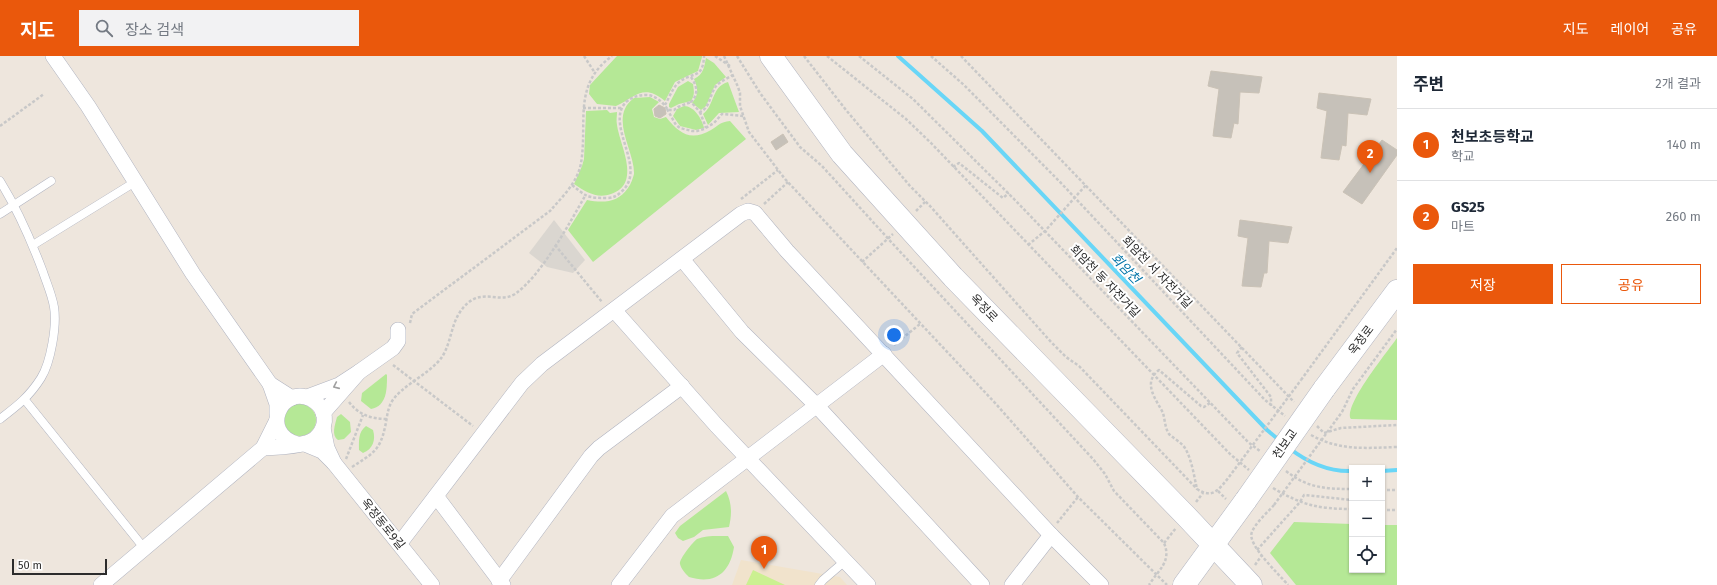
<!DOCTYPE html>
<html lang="ko">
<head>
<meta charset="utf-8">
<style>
	:root { --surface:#fff; --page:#f2f2f3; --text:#1f2937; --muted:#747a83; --line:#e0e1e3; --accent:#ea580c }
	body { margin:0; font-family:"Fira Sans","Noto Sans KR",sans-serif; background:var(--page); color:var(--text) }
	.controls { position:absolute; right:12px; bottom:12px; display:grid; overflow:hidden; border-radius:0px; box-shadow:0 1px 3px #0004 }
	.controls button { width:36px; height:36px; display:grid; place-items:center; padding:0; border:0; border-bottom:1px solid var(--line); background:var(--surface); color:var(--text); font:20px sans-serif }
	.scale { position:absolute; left:12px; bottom:10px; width:95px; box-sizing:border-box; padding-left:4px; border:2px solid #2c2c2c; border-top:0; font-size:11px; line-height:14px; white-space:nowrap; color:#2c2c2c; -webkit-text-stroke:3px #fff; paint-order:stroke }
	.you { position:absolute; left:894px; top:279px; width:14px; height:14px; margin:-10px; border:3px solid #fff; border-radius:50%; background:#1a73e8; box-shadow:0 0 0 6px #1a73e833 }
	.badge { display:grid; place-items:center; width:26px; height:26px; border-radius:50%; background:var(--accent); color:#fff; font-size:13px; font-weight:700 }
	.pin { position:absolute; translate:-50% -33px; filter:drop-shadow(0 1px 2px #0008) }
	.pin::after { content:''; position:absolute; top:21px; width:14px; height:12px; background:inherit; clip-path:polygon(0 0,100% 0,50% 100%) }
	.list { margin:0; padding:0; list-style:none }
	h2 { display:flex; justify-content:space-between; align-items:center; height:52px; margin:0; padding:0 16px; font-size:17px }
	h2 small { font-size:13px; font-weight:400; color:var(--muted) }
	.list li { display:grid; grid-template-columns:26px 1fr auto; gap:12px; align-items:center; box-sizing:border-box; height:72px; padding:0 16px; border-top:1px solid var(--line) }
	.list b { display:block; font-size:15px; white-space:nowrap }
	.list p { margin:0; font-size:13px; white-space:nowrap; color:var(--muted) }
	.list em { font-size:13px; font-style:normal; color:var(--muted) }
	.actions { display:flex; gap:8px; padding:12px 16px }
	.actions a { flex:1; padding:9px 0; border:1px solid var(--accent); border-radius:0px; text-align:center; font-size:14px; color:var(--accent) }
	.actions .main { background:var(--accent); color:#fff }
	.icon { flex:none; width:22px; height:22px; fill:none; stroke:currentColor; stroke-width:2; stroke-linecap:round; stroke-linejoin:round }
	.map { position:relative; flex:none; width:1397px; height:529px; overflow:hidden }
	header { display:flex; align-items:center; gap:24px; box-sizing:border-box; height:56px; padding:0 20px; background:var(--accent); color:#fff }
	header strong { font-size:19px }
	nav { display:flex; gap:22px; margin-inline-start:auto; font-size:14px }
	.search { width:280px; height:36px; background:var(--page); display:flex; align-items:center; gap:10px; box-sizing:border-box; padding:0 14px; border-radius:0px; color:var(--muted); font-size:15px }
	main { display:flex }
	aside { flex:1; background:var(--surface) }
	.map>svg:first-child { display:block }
	.education { fill:#f1e3cc }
	.green { fill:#b5e896 }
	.pitch { fill:#cbf091 }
	.plaza { fill:#dad6d0 }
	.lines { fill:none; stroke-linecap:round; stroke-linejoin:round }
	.stream { stroke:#69d6f7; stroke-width:4 }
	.building { fill:#c6c1b9; stroke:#cac2b6 }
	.lane-casing { stroke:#b1b4c0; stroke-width:9 }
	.street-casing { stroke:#b1b4c0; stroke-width:16 }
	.secondary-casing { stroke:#b1b4c0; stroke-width:23 }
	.path { stroke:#c8c8c8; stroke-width:2.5; stroke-dasharray:3 2; stroke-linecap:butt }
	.lane { stroke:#fff; stroke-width:8 }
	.street { stroke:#fff; stroke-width:15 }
	.secondary { stroke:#fff; stroke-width:22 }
	.secondary-bridge-casing { stroke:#b1b4c0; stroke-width:23; stroke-linecap:butt }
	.path-bridge { stroke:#c8c8c8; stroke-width:2.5; stroke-dasharray:3 2; stroke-linecap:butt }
	.secondary-bridge { stroke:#fff; stroke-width:22 }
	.oneway { stroke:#a0a0a0 }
	.labels { text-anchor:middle; stroke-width:4; stroke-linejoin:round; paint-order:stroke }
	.street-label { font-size:12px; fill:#2c2c2c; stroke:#fff }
	.water-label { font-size:13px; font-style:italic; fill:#0475a8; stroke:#fff }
</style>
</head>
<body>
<header>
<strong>지도</strong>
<div class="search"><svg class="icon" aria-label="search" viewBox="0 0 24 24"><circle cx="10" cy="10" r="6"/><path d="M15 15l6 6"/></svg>장소 검색</div>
<nav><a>지도</a><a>레이어</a><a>공유</a></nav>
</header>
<main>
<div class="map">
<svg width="1397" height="529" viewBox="0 0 1397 529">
	<rect width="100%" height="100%" fill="#eee6dd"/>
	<path class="education" d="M 741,504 L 840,521 L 847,529 L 732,529 Z"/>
	<g class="green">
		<path d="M 617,0 L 702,0 L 702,1 L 698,15 L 675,26 L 665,45 C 643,27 636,41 616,50 L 597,48 L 589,38 L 590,29 Z"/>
		<path d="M 706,2 L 714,7 L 726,21 L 715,29 L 706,50 L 701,54 L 692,47 C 699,39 698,32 694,23 C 704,18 704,11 706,2 Z"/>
		<path d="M 688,25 L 693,28 C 694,35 695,39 691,45 L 679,48 L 671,52 L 669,51 L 669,48 L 678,31 Z"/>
		<path d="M 728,26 L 739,56 L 719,57 L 708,69 L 703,58 C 715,49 711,31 728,26 Z"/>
		<path d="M 650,41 L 659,46 L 652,53 L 654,61 L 660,63 L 666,61 C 679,77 690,86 711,74 C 719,69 720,66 730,65 L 746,83 L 593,206 L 568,174 L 587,144 C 603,147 618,147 628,132 C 631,128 633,122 634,118 C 635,95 608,61 634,42 Z"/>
		<path d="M 684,50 C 694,50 702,63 704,72 L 696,74 L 680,70 L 673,60 L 677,53 Z"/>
		<path d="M 607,54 L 610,57 L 617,56 C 617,60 616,64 617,69 C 620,90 642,128 611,138 C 597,143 586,136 574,128 L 582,110 L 584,103 L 586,55 Z"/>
		<path d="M 1397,282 L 1397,364 L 1351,363 C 1343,350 1388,295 1397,282 Z"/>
		<path d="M 386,318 L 387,319 C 387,333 387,350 371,353 L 361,345 L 362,337 Z"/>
		<circle cx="300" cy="364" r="16"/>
		<path d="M 341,358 L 350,366 L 351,376 L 344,383 L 338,384 C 331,379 335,369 337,361 Z"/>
		<path d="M 366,370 L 373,374 C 376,384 373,393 363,397 L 359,394 C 359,385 358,376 366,370 Z"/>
		<path d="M 726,435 C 732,447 732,458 729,471 L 703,474 L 694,481 L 683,485 L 678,482 L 675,477 L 680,470 Z"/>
		<path d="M 1294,466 L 1352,468 L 1352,514 L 1382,514 L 1382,469 L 1397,469 L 1397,529 L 1296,529 L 1270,497 Z"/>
		<path d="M 728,480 L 734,491 C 730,517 715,529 689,521 C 686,518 681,513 680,508 C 679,503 693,486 697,483 C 706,479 719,480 728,480 Z"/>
	</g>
	<path class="pitch" d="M 753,514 L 785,529 L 746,529 Z"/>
	<path class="plaza" d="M 554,164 L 585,204 L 573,217 L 547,211 L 529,197 Z"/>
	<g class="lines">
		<g class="stream">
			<path d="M 898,0 L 982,75 L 1267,374 L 1279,384"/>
			<path d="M 1289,392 C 1307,406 1329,416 1352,415"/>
			<path d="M 1382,415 L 1397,414"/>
		</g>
	</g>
	<g class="building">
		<path d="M 1211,15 L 1262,21 L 1259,37 L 1240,36 L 1238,68 L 1234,67 L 1231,82 L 1213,80 L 1219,33 L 1208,30 Z"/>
		<path d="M 1319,37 L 1371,43 L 1367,59 L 1348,57 L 1346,90 L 1342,89 L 1339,104 L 1321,102 L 1327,55 L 1317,52 Z"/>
		<path d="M 659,49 L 665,52 L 666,58 L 660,62 L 655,60 L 654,53 Z"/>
		<path d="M 783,78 L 788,86 L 776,94 L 771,86 Z"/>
		<path d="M 1382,84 L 1397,94 L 1397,99 L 1362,148 L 1343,136 Z"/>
		<path d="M 1240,164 L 1292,171 L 1288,187 L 1269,185 L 1267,217 L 1264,217 L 1261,231 L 1242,230 L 1248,182 L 1238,180 Z"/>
	</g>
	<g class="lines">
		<g class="lane-casing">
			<g id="lane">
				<path d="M 0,125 C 18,154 31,184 43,216 C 47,228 52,239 54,251 C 57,269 51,306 41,322 C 29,341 17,350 0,363"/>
				<path d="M 0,158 L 51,125"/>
				<path d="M 33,189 L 135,126"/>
				<path d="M 25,344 L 144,492"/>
				<path d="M 819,529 L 823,524 L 845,505"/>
			</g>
		</g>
		<g class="street-casing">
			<g id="street">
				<path d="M 53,0 L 88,50 L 193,218 L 270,328"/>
				<path d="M 682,203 L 742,276 L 817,350 L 982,529"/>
				<path d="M 614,254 L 716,369 L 868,529"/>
				<path d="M 359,316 L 393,292 L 398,285 L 398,274"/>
				<path d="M 307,341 L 339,329 L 359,316 L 323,357"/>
				<path d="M 277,358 L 277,348 L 270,328 L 292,342"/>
				<path d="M 305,388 L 322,395 L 334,407 L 327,392 L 323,372"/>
				<path d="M 263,392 C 276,391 293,391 306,387 C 319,384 328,369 323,356 C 321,350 316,346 311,343 C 281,328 259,377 297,388"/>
				<path d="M 334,407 L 432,529"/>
				<path d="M 436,440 L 503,529"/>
				<path d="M 400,487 L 522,327 L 542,308 L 741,158 L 748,155 L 755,157 L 787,195 L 1051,479 L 1101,529"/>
				<path d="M 499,525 L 591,400 L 599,392 L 682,330"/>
				<path d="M 101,529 L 263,392 L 276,366"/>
				<path d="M 619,529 L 672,460 L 884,298"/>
				<path d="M 1012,529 L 1051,479"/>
			</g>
		</g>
		<g class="secondary-casing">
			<g id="secondary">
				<path d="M 771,0 L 842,98 L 953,221 L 1186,460 L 1251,529"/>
				<path d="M 1324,333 L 1397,235"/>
				<path d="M 1184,529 L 1246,444"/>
			</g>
		</g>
		<g class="path">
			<path d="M 584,0 L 595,17"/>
			<path d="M 715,0 L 730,10"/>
			<path d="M 724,0 L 738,31 L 740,37 L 740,50 L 749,76 L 785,123 L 996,348 L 1078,441 L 1167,529"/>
			<path d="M 737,0 L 760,37 L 800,91 L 822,110 L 893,188 L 1093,403 L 1105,418 L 1114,435 L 1164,487 C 1172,506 1158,514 1149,529"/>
			<path d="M 804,0 L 846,54 L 910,130 L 930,150 L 1051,286 L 1066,301 L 1079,310 L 1197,433"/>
			<path d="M 827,0 L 906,63 L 931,87 L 1230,398 L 1249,414"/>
			<path d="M 859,0 L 913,43 L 1014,143 L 1248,386 L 1260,395"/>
			<path d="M 931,0 L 964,29 L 1061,127 L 1265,344 L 1285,360"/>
			<path d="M 961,0 L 1294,346"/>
			<path d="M 691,21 C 697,30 699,38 691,46 L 700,56 C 711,51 709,38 717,29 C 721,25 728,22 733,19"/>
			<path d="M 665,49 C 669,42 672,33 678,27 C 692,15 703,24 704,0"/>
			<path d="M 583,52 L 622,52"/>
			<path d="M 667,53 L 676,69 L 680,72 L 692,75 L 697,75 L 704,73 L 714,67 L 722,58 L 744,60"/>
			<path d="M 700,56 L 706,72"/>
			<path d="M 0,70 L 44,38"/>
			<path d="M 953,111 L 959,107 L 1003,142 L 1009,137"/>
			<path d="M 572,129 C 587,141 587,142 607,142 C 613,142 617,140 621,136 C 649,113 604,69 626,46 C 632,41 638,39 646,39 C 655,39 663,46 668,54 L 674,54 L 678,51 L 691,46"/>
			<path d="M 741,143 L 778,114"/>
			<path d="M 764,148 L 788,126"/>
			<path d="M 916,155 L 926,145"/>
			<path d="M 555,189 L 602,246"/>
			<path d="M 1028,189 L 1045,175 L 1086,129"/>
			<path d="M 862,206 L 893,178"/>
			<path d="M 410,267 L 412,258 L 550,155 C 562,141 578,126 581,107 C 588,66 572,29 612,0"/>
			<path d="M 894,289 L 920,268"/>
			<path d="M 1242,291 L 1237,297 L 1271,341 L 1271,350"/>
			<path d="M 393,309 L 473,370"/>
			<path d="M 1301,324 L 1397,192"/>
			<path d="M 349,346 C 359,359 371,363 387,363"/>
			<path d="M 1210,347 L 1204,351 L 1201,350 L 1159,314 C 1142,327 1156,343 1163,357 C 1165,364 1165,372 1169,378 C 1174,383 1181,386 1185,392 C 1192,404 1194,420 1197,433 C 1213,444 1220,432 1229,421"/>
			<path d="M 1342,356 L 1353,333 L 1397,273"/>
			<path d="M 1317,370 L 1324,377 L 1341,372 L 1397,369"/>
			<path d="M 1311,379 C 1340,395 1365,392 1397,391"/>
			<path d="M 346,403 L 363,359"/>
			<path d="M 352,411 C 372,398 380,395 385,371 C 387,363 387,355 391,347 C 400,330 430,318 442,301 C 451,287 451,269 460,256 C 479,228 497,249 515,238 C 541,220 569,168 585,140"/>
			<path d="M 1286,415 C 1307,432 1326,433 1352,433"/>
			<path d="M 1273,432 C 1302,449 1318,453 1352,453"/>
			<path d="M 1382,434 L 1397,434"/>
			<path d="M 1218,435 L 1226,443"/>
			<path d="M 1196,446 L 1203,437"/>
			<path d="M 1274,449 C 1267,457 1256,466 1252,476 C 1246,488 1280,519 1288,529"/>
			<path d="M 1382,454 L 1397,454"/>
			<path d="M 1057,467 L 1078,441"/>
			<path d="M 1164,487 L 1176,472"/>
			<path d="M 1257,494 L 1300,446 L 1304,439 L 1352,444"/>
			<path d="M 1255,509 L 1262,499"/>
		</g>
		<use href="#lane" class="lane"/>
		<use href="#street" class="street"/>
		<use href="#secondary" class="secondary"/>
		<g class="secondary-bridge-casing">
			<path id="secondary-bridge" d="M 1246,444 L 1324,333"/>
		</g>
		<g class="path-bridge">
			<path d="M 1229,421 L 1301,324"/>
			<path d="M 1274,449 L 1342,356"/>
		</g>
		<use href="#secondary-bridge" class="secondary-bridge"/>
	</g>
	<defs><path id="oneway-chevron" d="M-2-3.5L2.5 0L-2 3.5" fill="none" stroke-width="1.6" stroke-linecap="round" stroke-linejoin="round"/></defs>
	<use class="oneway" href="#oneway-chevron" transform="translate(336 330) rotate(156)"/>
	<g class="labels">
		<g class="street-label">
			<text transform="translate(1157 216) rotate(46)" y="4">회암천 서 자전거길</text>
			<text transform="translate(1105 225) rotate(46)" y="4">회암천 동 자전거길</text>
			<text transform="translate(984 252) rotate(46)" y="4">옥정로</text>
			<text transform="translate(1361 284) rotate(-53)" y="4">옥정로</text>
			<text transform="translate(1285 388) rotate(-55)" y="4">천보교</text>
			<text transform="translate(383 468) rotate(51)" y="4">옥정동로9길</text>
		</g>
		<g class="water-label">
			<text transform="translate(1126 212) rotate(46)" y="5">회암천</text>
		</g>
	</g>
</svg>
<div class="controls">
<button>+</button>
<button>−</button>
<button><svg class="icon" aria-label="locate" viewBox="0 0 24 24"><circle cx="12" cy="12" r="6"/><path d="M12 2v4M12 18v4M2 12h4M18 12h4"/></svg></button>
</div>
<div class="scale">50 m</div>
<div class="you"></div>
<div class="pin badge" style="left:764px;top:513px">1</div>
<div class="pin badge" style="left:1370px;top:117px">2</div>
</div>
<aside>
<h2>주변<small>2개 결과</small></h2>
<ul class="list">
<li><span class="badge">1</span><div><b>천보초등학교</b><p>학교</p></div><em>140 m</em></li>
<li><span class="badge">2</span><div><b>GS25</b><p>마트</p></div><em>260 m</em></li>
</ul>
<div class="actions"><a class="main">저장</a><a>공유</a></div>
</aside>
</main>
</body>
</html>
